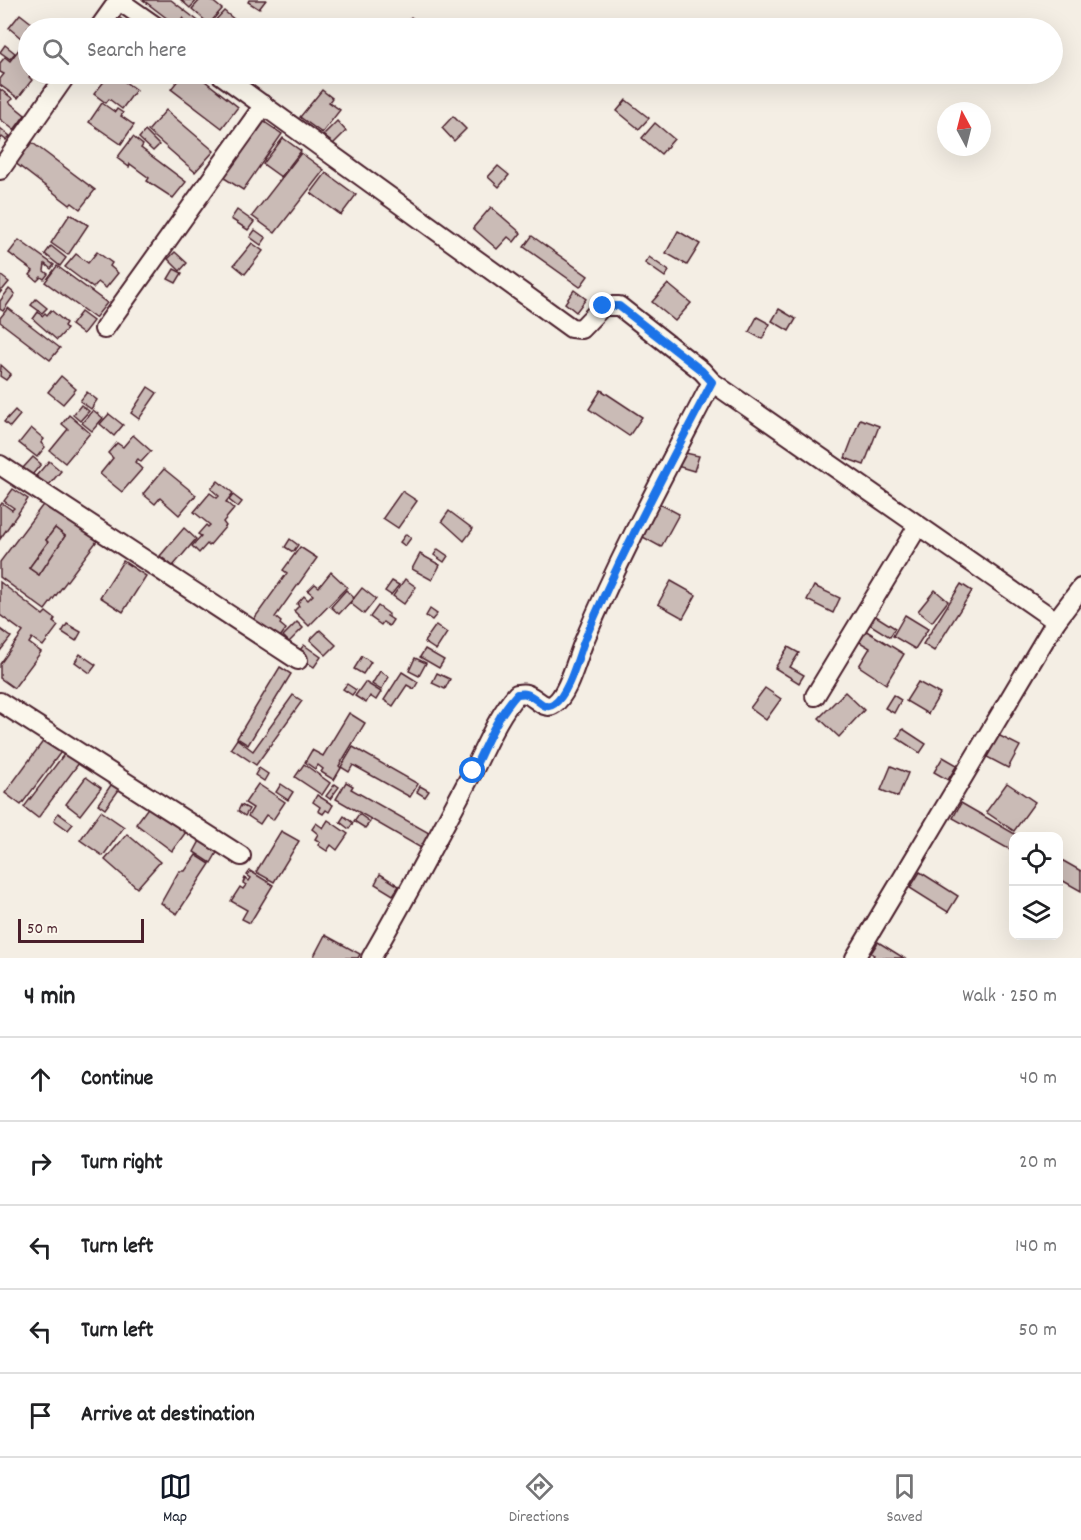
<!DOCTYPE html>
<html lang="en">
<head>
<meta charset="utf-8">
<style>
	:root { --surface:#fff; --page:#f6f6f6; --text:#202124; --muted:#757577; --line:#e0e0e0; --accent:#111827 }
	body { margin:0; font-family:Dekko,sans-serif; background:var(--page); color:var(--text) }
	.controls { position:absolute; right:18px; bottom:18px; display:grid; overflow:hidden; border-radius:12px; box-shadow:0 6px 24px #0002 }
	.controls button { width:54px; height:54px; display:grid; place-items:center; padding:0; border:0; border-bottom:2px solid var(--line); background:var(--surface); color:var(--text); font:30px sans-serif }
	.compass { position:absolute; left:937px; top:102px; width:54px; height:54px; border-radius:50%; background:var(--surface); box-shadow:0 6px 24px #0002; rotate:353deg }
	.scale { position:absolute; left:18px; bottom:15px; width:126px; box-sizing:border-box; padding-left:6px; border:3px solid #4a1f2b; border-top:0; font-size:16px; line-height:21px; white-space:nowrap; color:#4a1f2b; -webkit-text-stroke:4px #fbf7ec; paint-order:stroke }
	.stop { position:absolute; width:18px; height:18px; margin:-14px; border:4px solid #1a73e8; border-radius:50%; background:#fff }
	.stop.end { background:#1a73e8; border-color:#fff; box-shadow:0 2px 6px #0008 }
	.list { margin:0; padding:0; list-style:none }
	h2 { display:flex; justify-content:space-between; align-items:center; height:78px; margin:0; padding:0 24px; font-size:26px }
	h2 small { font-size:20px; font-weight:400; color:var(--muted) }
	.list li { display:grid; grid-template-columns:39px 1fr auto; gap:18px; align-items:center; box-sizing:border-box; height:84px; padding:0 24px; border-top:2px solid var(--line) }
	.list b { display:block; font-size:22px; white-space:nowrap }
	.list em { font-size:20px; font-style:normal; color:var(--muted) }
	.icon { flex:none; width:33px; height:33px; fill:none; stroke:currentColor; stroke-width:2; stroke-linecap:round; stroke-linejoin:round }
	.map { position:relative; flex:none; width:1081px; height:958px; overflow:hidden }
	.search { position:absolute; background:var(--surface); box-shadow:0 6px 24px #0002; left:18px; right:18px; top:18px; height:66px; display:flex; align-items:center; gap:15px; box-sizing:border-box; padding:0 21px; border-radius:33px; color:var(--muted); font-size:22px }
	.sheet { height:498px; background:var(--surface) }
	nav { display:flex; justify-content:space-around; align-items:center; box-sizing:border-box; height:84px; border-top:2px solid var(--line); background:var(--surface); font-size:16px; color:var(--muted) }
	nav a { display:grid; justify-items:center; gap:3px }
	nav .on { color:var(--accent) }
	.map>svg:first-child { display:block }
	.building { fill:#cabbb6; stroke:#4a1f2b; stroke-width:1.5; fill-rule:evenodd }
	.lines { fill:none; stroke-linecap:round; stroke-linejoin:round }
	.street-casing { stroke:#4a1f2b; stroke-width:22 }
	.street { stroke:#fbf7ec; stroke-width:18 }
	.route { stroke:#1a73e8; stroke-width:8 }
</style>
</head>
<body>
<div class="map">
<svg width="1081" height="958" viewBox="0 0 1081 958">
	<rect width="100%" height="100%" fill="#f4eee4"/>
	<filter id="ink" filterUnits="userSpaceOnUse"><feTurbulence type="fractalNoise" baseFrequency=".0167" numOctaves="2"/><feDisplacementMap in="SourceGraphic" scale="12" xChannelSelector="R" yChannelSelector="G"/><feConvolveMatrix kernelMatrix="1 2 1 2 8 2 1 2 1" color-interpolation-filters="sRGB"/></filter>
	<g filter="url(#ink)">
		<g class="building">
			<path d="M 143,0 L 171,0 L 206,27 L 205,28 L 180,28 L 185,20 L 183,18 L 177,26 Z"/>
			<path d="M 181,0 L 197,0 L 190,8 Z"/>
			<path d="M 200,0 L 211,0 L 222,9 L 209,24 L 192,9 Z"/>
			<path d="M 249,0 L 266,0 L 259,9 L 248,2 Z"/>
			<path d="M 224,11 L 241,25 L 238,28 L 215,28 L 211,25 Z"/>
			<path d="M 20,14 L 38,28 L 28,28 L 27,43 L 9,28 Z"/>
			<path d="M 117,16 L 134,28 L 112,28 L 109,26 Z"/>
			<path d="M 411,17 L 426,28 L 402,28 Z"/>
			<path d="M 5,45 L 15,53 L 10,59 L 0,52 Z"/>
			<path d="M 20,48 L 28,54 L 28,74 L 51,74 L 47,79 L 41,74 L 37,78 L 32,74 L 29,77 L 32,80 L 18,98 L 0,85 L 0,79 L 4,74 L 0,72 L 0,63 L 5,57 L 10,61 Z"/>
			<path d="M 110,74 L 114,74 L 136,90 L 122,109 L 109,99 L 106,103 L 94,94 Z"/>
			<path d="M 183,74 L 196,74 L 238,107 L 222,128 L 171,89 Z"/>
			<path d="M 241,74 L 261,74 L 253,83 Z"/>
			<path d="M 0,89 L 13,99 L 9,102 L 25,115 L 14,130 L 0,119 Z"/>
			<path d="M 322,90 L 332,98 L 329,102 L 340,110 L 322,133 L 300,117 Z"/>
			<path d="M 626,100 L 649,118 L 639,129 L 617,111 Z"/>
			<path d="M 102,103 L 115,112 L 117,109 L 123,113 L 121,116 L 134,125 L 121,144 L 89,122 Z"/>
			<path d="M 166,110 L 214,151 L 195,172 L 148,131 Z"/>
			<path d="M 453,116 L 466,129 L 454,141 L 442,128 Z"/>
			<path d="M 260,119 L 282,134 L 243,190 L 221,176 Z"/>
			<path d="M 337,121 L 346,131 L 333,144 L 323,135 Z"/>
			<path d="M 655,123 L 674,139 L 661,154 L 642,138 Z"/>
			<path d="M 0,128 L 10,136 L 6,140 L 2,137 L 0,140 Z"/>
			<path d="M 145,131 L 159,145 L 153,151 L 139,138 Z"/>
			<path d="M 133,137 L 143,145 L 141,148 L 186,182 L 173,198 L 147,181 L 149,178 L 130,164 L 129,167 L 117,158 Z"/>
			<path d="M 283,138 L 301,151 L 281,177 L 263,164 Z"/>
			<path d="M 30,141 L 95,190 L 80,209 L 72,203 L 70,205 L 14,162 Z"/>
			<path d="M 301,153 L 324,170 L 275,233 L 252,216 Z"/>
			<path d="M 498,166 L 509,175 L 499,187 L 488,177 Z"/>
			<path d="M 326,173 L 356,195 L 341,215 L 311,193 Z"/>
			<path d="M 491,207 L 521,233 L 514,242 L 508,237 L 497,249 L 473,228 Z"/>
			<path d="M 237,210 L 254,222 L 248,230 L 231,219 Z"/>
			<path d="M 70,214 L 88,225 L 68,255 L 51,243 Z"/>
			<path d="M 255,230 L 266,238 L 261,245 L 250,237 Z"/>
			<path d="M 678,231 L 700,244 L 687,265 L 666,253 Z"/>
			<path d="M 532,236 L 588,276 L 580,287 L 524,247 Z"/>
			<path d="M 19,240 L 54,265 L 51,269 L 45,264 L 44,271 L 48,274 L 44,279 L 41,277 L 37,281 L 30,275 L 33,271 L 9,253 Z"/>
			<path d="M 252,243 L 263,251 L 245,274 L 234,265 Z"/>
			<path d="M 51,246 L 66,258 L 60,266 L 45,254 Z"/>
			<path d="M 97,252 L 112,263 L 110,266 L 118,273 L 106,288 L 98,282 L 93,288 L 65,267 L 76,254 L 88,263 Z"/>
			<path d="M 175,252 L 187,263 L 180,271 L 168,259 Z"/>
			<path d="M 649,257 L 669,271 L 665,277 L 645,263 Z"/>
			<path d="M 57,266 L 107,303 L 95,318 L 45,282 Z"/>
			<path d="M 174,269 L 182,273 L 176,283 L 168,279 Z"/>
			<path d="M 0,275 L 9,282 L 0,293 Z"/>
			<path d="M 668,284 L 691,303 L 675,321 L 652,302 Z"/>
			<path d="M 9,289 L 15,294 L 3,311 L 0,309 L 0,301 Z"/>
			<path d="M 574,290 L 586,299 L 576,312 L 565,303 Z"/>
			<path d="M 36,299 L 47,308 L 42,313 L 31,305 Z"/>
			<path d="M 8,308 L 60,348 L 50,360 L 0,322 L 0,318 Z"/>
			<path d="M 779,309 L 796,319 L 789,331 L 772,321 Z"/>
			<path d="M 51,310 L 66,323 L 64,326 L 67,329 L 57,340 L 33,319 L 38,312 L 42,316 L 45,313 L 47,315 Z"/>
			<path d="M 81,312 L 93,321 L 83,334 L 71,325 Z"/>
			<path d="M 757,317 L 770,324 L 762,339 L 749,332 Z"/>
			<path d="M 1,365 L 11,374 L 6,380 L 0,376 Z"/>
			<path d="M 61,376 L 76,389 L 63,404 L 48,392 Z"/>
			<path d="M 148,387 L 157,393 L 139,419 L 131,413 Z"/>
			<path d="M 601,390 L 642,417 L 629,436 L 589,409 Z"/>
			<path d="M 87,392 L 97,400 L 91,409 L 80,401 Z"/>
			<path d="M 81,405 L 89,411 L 80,421 L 73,415 Z"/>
			<path d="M 15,410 L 20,415 L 10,427 L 4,422 Z"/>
			<path d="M 93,410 L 103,418 L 92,431 L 82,423 Z"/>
			<path d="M 109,414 L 123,425 L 114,436 L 100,424 Z"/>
			<path d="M 69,415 L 90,433 L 65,463 L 50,451 L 68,429 L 62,424 Z"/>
			<path d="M 860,419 L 879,426 L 864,465 L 845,458 Z"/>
			<path d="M 31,428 L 44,439 L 41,443 L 45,447 L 37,457 L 19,443 Z"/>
			<path d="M 133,435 L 151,451 L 141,462 L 138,459 L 135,462 L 142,469 L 122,492 L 100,474 L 113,458 L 108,453 L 117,443 L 123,447 Z"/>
			<path d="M 681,452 L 699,456 L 694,471 L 677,466 Z"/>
			<path d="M 33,457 L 41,464 L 32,475 L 23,468 Z"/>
			<path d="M 49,461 L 61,471 L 48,486 L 36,476 Z"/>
			<path d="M 164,469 L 196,495 L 179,515 L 160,498 L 155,504 L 143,494 Z"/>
			<path d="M 218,481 L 233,493 L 226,502 L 234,509 L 223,522 L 226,526 L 209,546 L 207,544 L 199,553 L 192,546 L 201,536 L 198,534 L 206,525 L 208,527 L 210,525 L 194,512 L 210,493 L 217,498 L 219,496 L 211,489 Z"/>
			<path d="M 13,489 L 28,499 L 0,539 L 0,506 L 2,503 L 12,510 L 14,508 L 4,501 Z"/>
			<path d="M 402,491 L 417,501 L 398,528 L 383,518 Z"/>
			<path d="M 233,495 L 242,502 L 238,507 L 229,500 Z"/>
			<path d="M 48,498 L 100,537 L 45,610 L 0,577 L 0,562 ZM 55,528 L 65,536 L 39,575 L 29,568 L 48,542 L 46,540 Z"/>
			<path d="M 658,503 L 679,514 L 661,547 L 641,536 Z"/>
			<path d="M 449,511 L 473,529 L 464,541 L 442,521 Z"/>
			<path d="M 55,528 L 65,536 L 39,575 L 29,568 L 48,542 L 46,540 Z"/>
			<path d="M 184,528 L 196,539 L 173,566 L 160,556 Z"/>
			<path d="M 406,534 L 411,538 L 405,546 L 400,542 Z"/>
			<path d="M 290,539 L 298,545 L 293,552 L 285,547 Z"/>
			<path d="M 300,547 L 317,558 L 275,617 L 281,622 L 280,624 L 286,629 L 277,641 L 251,623 L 287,573 L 283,570 Z"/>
			<path d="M 438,549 L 448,556 L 444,562 L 434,555 Z"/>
			<path d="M 420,554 L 440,565 L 432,580 L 412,569 Z"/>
			<path d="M 123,561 L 146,576 L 123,612 L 100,597 Z"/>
			<path d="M 331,572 L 347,587 L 309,626 L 294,611 L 299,606 L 297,604 L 304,596 L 308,600 L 313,595 L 308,591 L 315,584 L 319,587 Z"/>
			<path d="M 405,579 L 416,587 L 404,604 L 393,596 Z"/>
			<path d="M 392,581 L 399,585 L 391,595 L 385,591 Z"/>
			<path d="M 671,581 L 696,595 L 683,618 L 658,604 Z"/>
			<path d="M 0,582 L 43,615 L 46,612 L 55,619 L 53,622 L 58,626 L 43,646 L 32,638 L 29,643 L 41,652 L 14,688 L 0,678 L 0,664 L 23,632 L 0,615 Z"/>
			<path d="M 961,584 L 972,591 L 934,651 L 923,644 Z"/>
			<path d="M 814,586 L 840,598 L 833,613 L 807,600 Z"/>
			<path d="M 362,588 L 376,599 L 364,614 L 350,603 Z"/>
			<path d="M 346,590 L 354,598 L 339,614 L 331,607 Z"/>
			<path d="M 935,590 L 948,601 L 932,622 L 918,611 Z"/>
			<path d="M 378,606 L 389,614 L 387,616 L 393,620 L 389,626 L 383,622 L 381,625 L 370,617 Z"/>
			<path d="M 430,609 L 437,614 L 432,620 L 426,616 Z"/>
			<path d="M 871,613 L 895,628 L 890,637 L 866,622 Z"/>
			<path d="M 905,615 L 928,629 L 915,649 L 893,636 Z"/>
			<path d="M 297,622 L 303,628 L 289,642 L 283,636 Z"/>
			<path d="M 67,624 L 81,632 L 76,641 L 62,632 Z"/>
			<path d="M 436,625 L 447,633 L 436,650 L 424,642 Z"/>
			<path d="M 860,627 L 904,654 L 886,684 L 859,666 L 870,648 L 853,638 Z"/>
			<path d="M 0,629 L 11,637 L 0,651 Z"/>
			<path d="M 320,630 L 336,645 L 326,655 L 310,640 Z"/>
			<path d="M 304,645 L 321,657 L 314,667 L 296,655 Z"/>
			<path d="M 788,647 L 799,653 L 790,667 L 804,675 L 799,683 L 775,668 Z"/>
			<path d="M 425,649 L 444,660 L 439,668 L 420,657 Z"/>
			<path d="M 80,654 L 96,665 L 90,673 L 75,662 Z"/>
			<path d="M 362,656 L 371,662 L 363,674 L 354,669 Z"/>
			<path d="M 415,658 L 426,663 L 419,676 L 409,671 Z"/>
			<path d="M 280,667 L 291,674 L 248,745 L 237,738 Z"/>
			<path d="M 380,671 L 389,677 L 381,690 L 372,684 Z"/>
			<path d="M 402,672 L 418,682 L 414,689 L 407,685 L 393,706 L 384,700 Z"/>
			<path d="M 437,673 L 450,679 L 445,689 L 432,683 Z"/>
			<path d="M 365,682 L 381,692 L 376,700 L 370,696 L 366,703 L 355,696 Z"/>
			<path d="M 918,682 L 940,694 L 928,714 L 906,701 Z"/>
			<path d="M 347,684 L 356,690 L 352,695 L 343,689 Z"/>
			<path d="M 765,688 L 781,699 L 766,720 L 750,708 Z"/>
			<path d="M 845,692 L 864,710 L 839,737 L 819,718 Z"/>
			<path d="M 293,695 L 302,701 L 256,765 L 231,748 L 237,739 L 253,751 Z"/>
			<path d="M 893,695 L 901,700 L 894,713 L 885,708 Z"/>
			<path d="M 349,713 L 365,723 L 339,766 L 341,768 L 334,780 L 321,772 L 323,769 L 318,765 L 315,769 L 305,762 L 312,750 L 323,756 Z"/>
			<path d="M 903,729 L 926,744 L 920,753 L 897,738 Z"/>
			<path d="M 998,735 L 1020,746 L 1008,768 L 987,757 Z"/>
			<path d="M 47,736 L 64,748 L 21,805 L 5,793 Z"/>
			<path d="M 353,747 L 418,784 L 410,797 L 353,765 L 349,772 L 341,767 Z"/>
			<path d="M 68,749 L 82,759 L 38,818 L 24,807 Z"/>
			<path d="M 943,757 L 957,765 L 948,780 L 934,772 Z"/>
			<path d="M 304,764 L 330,783 L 322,795 L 295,777 Z"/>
			<path d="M 891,766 L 908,773 L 898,797 L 881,790 Z"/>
			<path d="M 259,768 L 268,774 L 264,781 L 255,775 Z"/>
			<path d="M 86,777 L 101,788 L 80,815 L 66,804 Z"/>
			<path d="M 113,782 L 121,787 L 105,809 L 98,804 Z"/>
			<path d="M 346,782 L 353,786 L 351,789 L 429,833 L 421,848 L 336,799 Z"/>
			<path d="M 1007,783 L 1035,802 L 1014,831 L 986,812 Z"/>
			<path d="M 258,784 L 285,802 L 273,820 L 266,815 L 260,824 L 248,816 L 253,808 L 245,803 Z"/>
			<path d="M 281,784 L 293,792 L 288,800 L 276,792 Z"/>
			<path d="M 335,784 L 339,787 L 330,799 L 326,796 Z"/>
			<path d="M 420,786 L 429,791 L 425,797 L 417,792 Z"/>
			<path d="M 317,795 L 333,805 L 329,812 L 326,810 L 323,814 L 318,811 L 320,807 L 313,802 Z"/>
			<path d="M 152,802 L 189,828 L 172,851 L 136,824 Z"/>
			<path d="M 961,803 L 1020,837 L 1014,837 L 1014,852 L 953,818 Z"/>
			<path d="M 241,805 L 249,809 L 245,816 L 238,811 Z"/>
			<path d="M 101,811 L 124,827 L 103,856 L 80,840 Z"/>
			<path d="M 58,813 L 73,824 L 68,830 L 54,820 Z"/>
			<path d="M 359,814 L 370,822 L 365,828 L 354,821 Z"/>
			<path d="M 344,816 L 353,823 L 349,829 L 340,822 Z"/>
			<path d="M 328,820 L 348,834 L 337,850 L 331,845 L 327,851 L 318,845 L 320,842 L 315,839 L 318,834 L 312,829 L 316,823 L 323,828 Z"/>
			<path d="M 281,831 L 299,841 L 274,882 L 256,872 Z"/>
			<path d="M 127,834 L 160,862 L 137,888 L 105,860 Z"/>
			<path d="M 201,839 L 219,849 L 211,863 L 194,852 Z"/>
			<path d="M 196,855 L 210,864 L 177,914 L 161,903 L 179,871 L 185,871 Z"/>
			<path d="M 1058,858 L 1081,871 L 1081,891 L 1058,878 Z"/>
			<path d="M 250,871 L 273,885 L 250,923 L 242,919 L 247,910 L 231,901 L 240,887 L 243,889 L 246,885 L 243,883 L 245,878 L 249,881 L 251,878 L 247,875 Z"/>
			<path d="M 920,872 L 958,896 L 948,912 L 910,888 Z"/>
			<path d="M 380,874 L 399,886 L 393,895 L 375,884 Z"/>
			<path d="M 325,935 L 360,954 L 358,958 L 313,958 Z"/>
			<path d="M 878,942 L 904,958 L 872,958 L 874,955 L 871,953 Z"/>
		</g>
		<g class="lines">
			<g class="street-casing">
				<g id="street">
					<path d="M 118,0 L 158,28"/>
					<path d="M 99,28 L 119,0"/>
					<path d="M 220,74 L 571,328 L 581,329 L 603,306 L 619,306 L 702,371 L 712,382 L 1056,621"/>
					<path d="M 0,170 L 67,74"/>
					<path d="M 104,329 L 264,105"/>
					<path d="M 0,465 L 298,660"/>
					<path d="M 815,696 L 918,526"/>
					<path d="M 0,702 L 241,856"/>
					<path d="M 371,958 C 406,898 439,835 472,773 C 486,746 497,717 517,694 C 520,694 523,693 526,694 C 535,696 544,711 554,704 C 569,694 577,656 585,639 C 622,551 668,467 712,382"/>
					<path d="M 855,958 L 1056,621 L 1081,588"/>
				</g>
			</g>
			<use href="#street" class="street"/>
		</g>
	</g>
	<g class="lines" filter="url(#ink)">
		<path class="route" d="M 473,771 C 486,744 497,716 517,694 C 520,694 524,693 526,694 C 536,696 544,712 554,704 C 569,694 578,656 585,639 C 622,551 668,467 712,382 L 702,371 L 619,306 L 603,306"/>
	</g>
</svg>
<div class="controls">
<button><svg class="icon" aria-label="locate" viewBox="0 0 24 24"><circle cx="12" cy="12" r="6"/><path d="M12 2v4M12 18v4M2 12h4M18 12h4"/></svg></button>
<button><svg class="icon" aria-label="layers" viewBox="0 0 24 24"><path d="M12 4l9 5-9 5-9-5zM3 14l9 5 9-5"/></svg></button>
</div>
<svg class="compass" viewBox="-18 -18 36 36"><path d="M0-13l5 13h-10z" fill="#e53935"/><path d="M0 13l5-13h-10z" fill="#757577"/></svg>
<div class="scale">50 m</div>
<div class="stop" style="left:473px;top:771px"></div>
<div class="stop end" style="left:603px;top:306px"></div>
<div class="search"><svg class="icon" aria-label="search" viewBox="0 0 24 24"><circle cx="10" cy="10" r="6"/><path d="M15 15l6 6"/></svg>Search here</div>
</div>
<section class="sheet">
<h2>4 min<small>Walk · 250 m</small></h2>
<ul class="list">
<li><svg class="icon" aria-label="ahead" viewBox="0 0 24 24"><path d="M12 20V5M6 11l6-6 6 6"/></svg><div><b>Continue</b></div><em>40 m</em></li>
<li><svg class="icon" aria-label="right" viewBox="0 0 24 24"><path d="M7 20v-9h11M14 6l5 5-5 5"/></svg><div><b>Turn right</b></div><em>20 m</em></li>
<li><svg class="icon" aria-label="left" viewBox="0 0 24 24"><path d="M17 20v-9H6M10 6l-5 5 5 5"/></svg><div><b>Turn left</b></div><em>140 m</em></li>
<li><svg class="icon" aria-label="left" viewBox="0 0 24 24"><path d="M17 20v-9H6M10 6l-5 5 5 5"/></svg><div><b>Turn left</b></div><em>50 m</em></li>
<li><svg class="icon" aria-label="arrive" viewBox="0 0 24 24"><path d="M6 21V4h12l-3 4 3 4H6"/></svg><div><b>Arrive at destination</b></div></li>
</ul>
</section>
<nav>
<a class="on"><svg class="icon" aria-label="map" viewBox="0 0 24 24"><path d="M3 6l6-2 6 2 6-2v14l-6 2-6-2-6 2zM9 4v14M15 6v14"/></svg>Map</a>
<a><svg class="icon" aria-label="directions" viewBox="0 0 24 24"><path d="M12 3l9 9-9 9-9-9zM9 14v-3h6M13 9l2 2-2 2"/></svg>Directions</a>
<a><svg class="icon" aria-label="saved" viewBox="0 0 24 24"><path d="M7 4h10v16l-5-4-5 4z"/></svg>Saved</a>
</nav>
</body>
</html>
